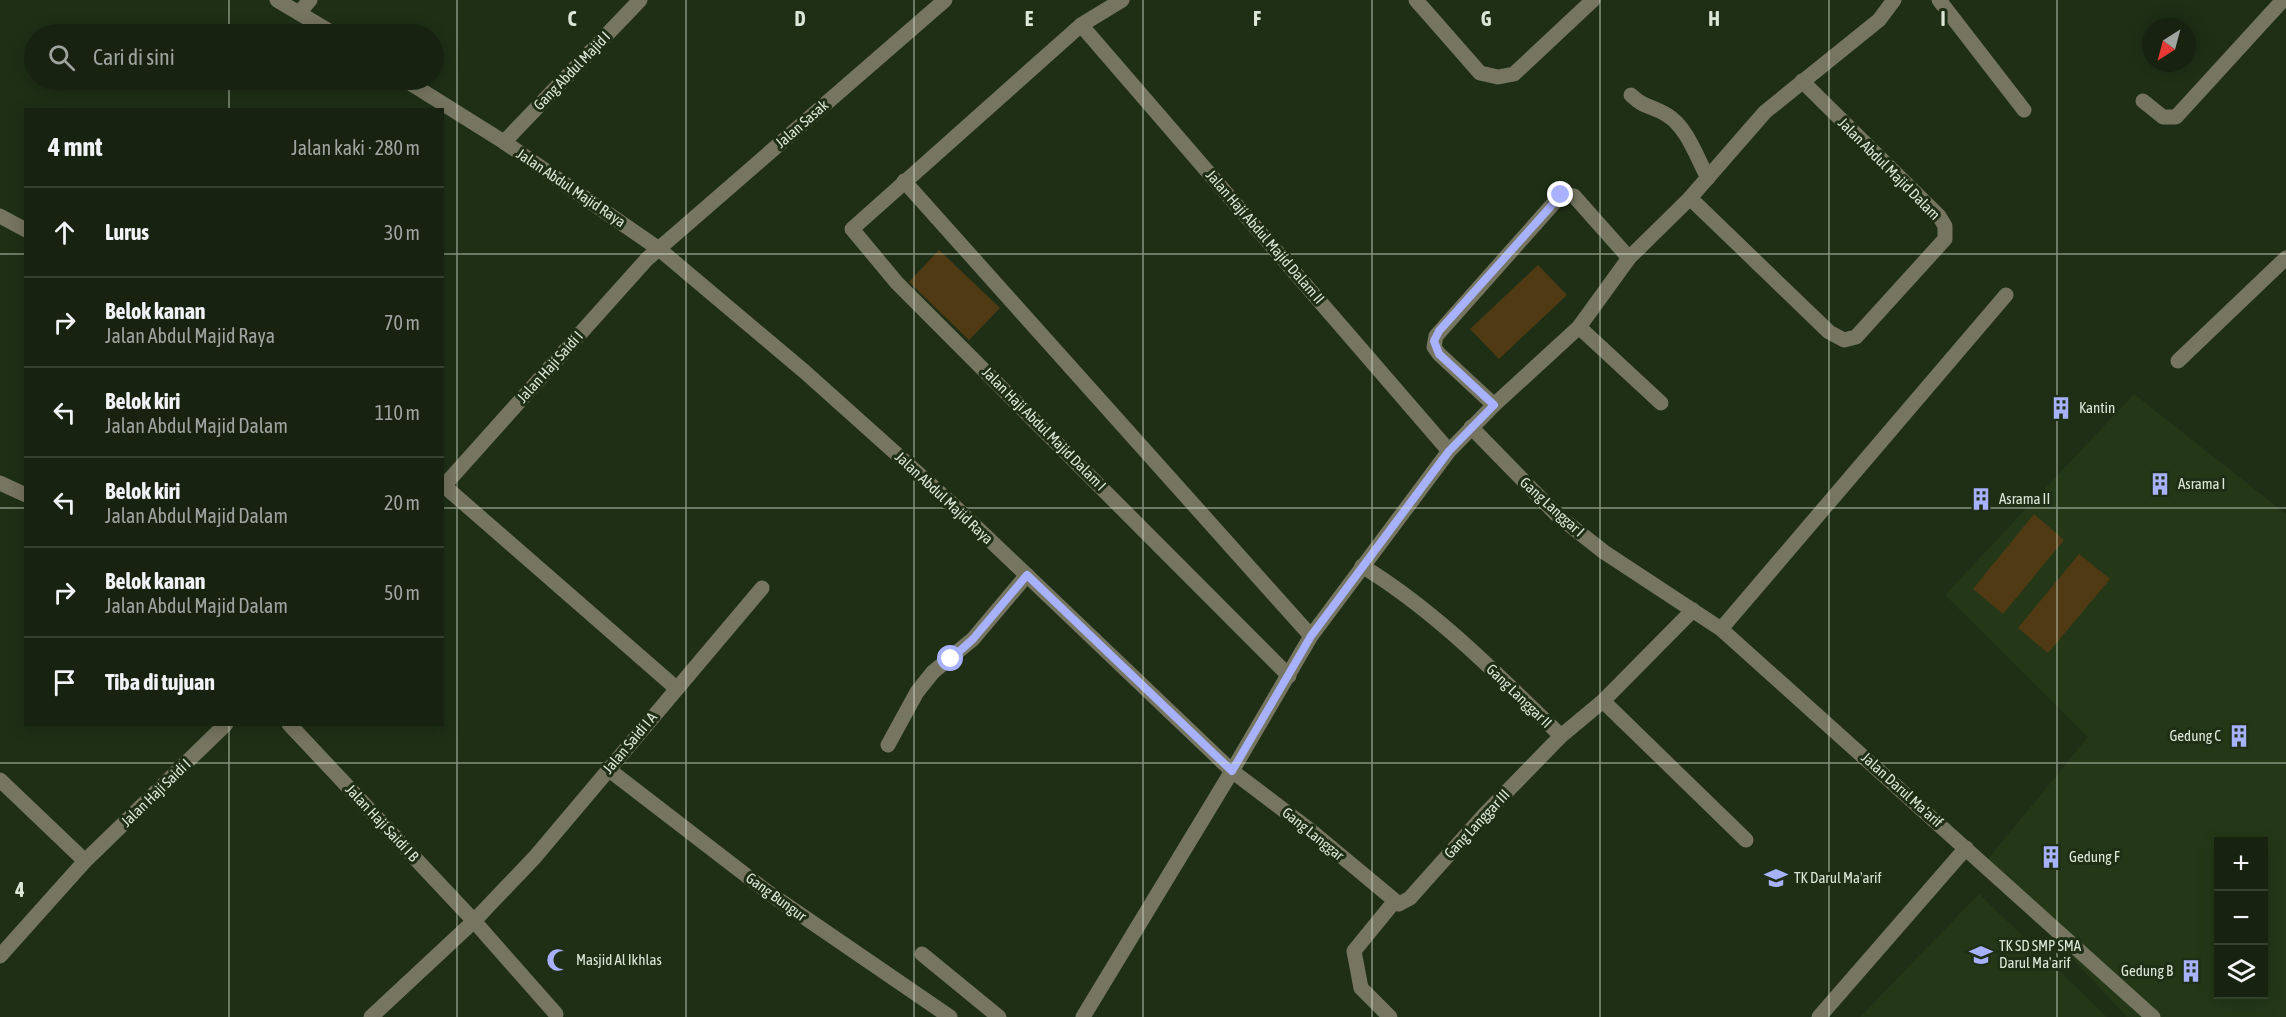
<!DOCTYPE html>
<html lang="id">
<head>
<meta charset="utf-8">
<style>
	:root { --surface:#172310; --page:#242f1e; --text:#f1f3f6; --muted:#9ea49f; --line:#364030 }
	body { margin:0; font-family:"Asap Condensed",sans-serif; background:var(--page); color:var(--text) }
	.controls { position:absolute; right:18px; bottom:18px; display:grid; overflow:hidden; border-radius:0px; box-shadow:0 3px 15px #0003 }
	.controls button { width:54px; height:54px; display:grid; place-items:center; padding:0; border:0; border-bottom:2px solid var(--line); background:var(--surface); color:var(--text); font:30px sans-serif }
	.compass { position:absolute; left:2142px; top:18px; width:54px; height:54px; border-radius:50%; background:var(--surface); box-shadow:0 3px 15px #0003; rotate:216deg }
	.stop { position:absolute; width:18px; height:18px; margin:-14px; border:4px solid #a7b1fc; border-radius:50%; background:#fff }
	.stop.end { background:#a7b1fc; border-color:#fff; box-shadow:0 2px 6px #0008 }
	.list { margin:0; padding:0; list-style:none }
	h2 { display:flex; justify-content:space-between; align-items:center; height:78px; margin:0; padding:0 24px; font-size:26px }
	h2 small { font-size:20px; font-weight:400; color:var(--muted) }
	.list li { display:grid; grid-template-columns:39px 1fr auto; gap:18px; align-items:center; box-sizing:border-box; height:90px; padding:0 24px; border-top:2px solid var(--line) }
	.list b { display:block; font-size:22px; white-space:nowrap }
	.list p { margin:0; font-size:20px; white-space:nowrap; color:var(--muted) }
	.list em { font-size:20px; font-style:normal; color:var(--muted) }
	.icon { flex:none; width:33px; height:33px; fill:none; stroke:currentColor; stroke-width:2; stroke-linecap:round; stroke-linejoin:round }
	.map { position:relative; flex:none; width:2286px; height:1017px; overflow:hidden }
	.search { position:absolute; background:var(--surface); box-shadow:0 3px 15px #0003; left:24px; top:24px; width:420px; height:66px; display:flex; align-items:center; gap:15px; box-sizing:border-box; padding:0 21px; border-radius:33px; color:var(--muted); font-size:22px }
	.panel { position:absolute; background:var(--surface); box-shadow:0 3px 15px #0003; left:24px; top:108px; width:420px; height:618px; border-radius:0px }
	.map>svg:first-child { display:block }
	.built { fill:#243818; fill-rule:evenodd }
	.green { fill:#503a14 }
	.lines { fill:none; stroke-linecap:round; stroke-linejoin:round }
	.minor { stroke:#757560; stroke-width:15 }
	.route { stroke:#a7b1fc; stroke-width:8 }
	.grid { fill:none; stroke:#dbe6d6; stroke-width:1.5; stroke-opacity:0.55 }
	.labels { text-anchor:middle; stroke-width:6; stroke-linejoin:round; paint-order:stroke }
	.street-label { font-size:15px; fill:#dbe6d6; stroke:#1f2f16 }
	.poi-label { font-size:15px; fill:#dbe6d6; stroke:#1f2f16; text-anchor:start }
	.grid-label { font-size:20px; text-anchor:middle; font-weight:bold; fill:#dbe6d6; stroke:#1f2f16; stroke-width:6; stroke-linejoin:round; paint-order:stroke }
</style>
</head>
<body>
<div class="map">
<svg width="2286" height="1017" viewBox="0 0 2286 1017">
	<rect width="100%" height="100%" fill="#1f2f16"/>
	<g class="built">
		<path d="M 2134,394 L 2286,514 L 2286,1017 L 2127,1017 L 1984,864 L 2088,737 L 1945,595 ZM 2218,842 L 2264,842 L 2264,994 L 2218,994 Z"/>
		<path d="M 1979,894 L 2107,1017 L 1860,1017 Z"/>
	</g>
	<g class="green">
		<path d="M 939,250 L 1000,308 L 969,340 L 909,282 Z"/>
		<path d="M 1538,265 L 1567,295 L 1499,359 L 1470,329 Z"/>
		<path d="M 2034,514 L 2064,540 L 2003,614 L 1973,589 Z"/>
		<path d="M 2079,554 L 2110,579 L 2048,653 L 2018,628 Z"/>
	</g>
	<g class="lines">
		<g class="minor">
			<path d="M 277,0 L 334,34"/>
			<path d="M 1122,0 L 1081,25 L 852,229 L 897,283 L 1289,676"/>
			<path d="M 1416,0 L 1480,73 L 1498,77 L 1514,74 L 1593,0"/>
			<path d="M 1939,0 L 2024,110"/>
			<path d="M 299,13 L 310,0"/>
			<path d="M 1081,25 L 1449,451"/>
			<path d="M 405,80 L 504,142 L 659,249 L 805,372 L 949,501 L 1232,771 L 1083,1017"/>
			<path d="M 1631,95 C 1644,108 1653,106 1667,115 C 1687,127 1697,158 1708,178"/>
			<path d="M 2143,101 L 2163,117 L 2176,117 L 2283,0"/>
			<path d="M 504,142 L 640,0"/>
			<path d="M 904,181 L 1311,636"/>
			<path d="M 1690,198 L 1829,332 L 1844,340 L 1856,337 L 1945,239 L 1945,226 L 1939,216 L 1802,81"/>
			<path d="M 0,216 L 26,230"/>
			<path d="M 1579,327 L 1661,403"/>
			<path d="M 2178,361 L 2286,258"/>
			<path d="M 1494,405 L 1439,354 L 1434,347 L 1436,336 L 1561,195 L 1574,196 L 1629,258"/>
			<path d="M 1471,427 L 1557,515 L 1604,552 L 1721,629 L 2153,1017"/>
			<path d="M 0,483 L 26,495"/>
			<path d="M 442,484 L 676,688"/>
			<path d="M 442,488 L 647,259 L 945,0"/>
			<path d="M 1362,566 C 1436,611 1499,676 1561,736 L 1603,701 L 1693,610"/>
			<path d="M 1721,629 L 2006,295"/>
			<path d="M 1603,701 L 1746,840"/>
			<path d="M 289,724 L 474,921 L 556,1014"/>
			<path d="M 1561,736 L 1484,815 L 1410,898 L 1399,904 L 1310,830 L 1232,771 L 1311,636 L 1449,451 L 1494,405 L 1579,327 L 1629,258 L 1690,198 L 1765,112 L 1879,20 L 1894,0"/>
			<path d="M 888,745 L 917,692 L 933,672 L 973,639 L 1027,575"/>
			<path d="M 608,769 L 769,893 L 950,1017"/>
			<path d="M 0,780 L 85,861"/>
			<path d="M 922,954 L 999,1017"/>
			<path d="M 0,956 L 85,861 L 226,724"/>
			<path d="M 371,1017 L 474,921 L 535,857 L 762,588"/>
			<path d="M 1390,1017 L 1361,988 L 1354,951 L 1394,902"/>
			<path d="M 1819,1017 L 1966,848"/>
		</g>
	</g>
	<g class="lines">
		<path class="route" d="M 951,659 L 973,639 L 1027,575 L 1232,771 L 1311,636 L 1449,451 L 1494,405 L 1439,354 L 1434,341 L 1439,331 L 1561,195"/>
	</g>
	<path class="grid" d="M 229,0 L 229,34M 457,0 L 457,1017M 686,0 L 686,1017M 914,0 L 914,1017M 1143,0 L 1143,1017M 1372,0 L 1372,1017M 1600,0 L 1600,1017M 1829,0 L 1829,1017M 2057,0 L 2057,1017M 229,80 L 229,110M 0,254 L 26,254M 442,254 L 2286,254M 0,508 L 26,508M 442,508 L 2286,508M 229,724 L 229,1017M 0,763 L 2286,763"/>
	<defs>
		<g id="building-bare" transform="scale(1.8)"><path d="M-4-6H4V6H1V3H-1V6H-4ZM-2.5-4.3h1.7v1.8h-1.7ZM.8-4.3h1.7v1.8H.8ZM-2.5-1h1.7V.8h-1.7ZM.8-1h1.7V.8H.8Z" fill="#a7b1fc" stroke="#1f2f16" stroke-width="2.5" paint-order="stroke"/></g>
		<g id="school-bare" transform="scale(1.8)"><path d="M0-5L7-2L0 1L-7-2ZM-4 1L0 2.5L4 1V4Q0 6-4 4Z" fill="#a7b1fc" stroke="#1f2f16" stroke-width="2.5" paint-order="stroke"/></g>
		<g id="mosque-bare" transform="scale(1.8)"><path d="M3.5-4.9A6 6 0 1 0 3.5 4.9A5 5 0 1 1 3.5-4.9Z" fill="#a7b1fc" stroke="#1f2f16" stroke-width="2.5" paint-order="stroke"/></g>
	</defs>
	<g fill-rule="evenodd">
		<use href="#building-bare" x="2061" y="408"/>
		<use href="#building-bare" x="2160" y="484"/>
		<use href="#building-bare" x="1981" y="499"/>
		<use href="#building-bare" x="2239" y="736"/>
		<use href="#building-bare" x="2051" y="857"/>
		<use href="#school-bare" x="1776" y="878"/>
		<use href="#school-bare" x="1981" y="955"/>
		<use href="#mosque-bare" x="558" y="960"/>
		<use href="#building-bare" x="2191" y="971"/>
	</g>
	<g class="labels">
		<g class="street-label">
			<text transform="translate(572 71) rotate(-46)" y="5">Gang Abdul Majid I</text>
			<text transform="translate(802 124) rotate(-41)" y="5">Jalan Sasak</text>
			<text transform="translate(1889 169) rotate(45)" y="5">Jalan Abdul Majid Dalam</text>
			<text transform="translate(571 188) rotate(34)" y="5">Jalan Abdul Majid Raya</text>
			<text transform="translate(1265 237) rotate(49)" y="5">Jalan Haji Abdul Majid Dalam II</text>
			<text transform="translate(550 367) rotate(-48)" y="5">Jalan Haji Saidi I</text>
			<text transform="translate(1044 429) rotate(45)" y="5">Jalan Haji Abdul Majid Dalam I</text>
			<text transform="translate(944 498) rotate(43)" y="5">Jalan Abdul Majid Raya</text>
			<text transform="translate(1552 507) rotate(42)" y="5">Gang Langgar I</text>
			<text transform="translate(1519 696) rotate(44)" y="5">Gang Langgar II</text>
			<text transform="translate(630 743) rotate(-50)" y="5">Jalan Saidi I A</text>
			<text transform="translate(1902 790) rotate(42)" y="5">Jalan Darul Ma'arif</text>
			<text transform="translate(156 793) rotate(-44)" y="5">Jalan Haji Saidi I</text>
			<text transform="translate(382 823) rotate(47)" y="5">Jalan Haji Saidi I B</text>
			<text transform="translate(1477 824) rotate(-47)" y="5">Gang Langgar III</text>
			<text transform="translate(1313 834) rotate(39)" y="5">Gang Langgar</text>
			<text transform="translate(776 897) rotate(36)" y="5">Gang Bungur</text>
		</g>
		<g class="poi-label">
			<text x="2079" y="413">Kantin</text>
			<text x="2178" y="489">Asrama I</text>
			<text x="1999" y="504">Asrama II</text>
			<text x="2221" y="741" text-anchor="end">Gedung C</text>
			<text x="2069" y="862">Gedung F</text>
			<text x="1794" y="883">TK Darul Ma'arif</text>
			<text x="1999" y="951">TK SD SMP SMA<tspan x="1999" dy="17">Darul Ma'arif</tspan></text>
			<text x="576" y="965">Masjid Al Ikhlas</text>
			<text x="2173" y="976" text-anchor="end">Gedung B</text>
		</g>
	</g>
	<g class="grid-label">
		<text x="572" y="26">C</text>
		<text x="800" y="26">D</text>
		<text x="1029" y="26">E</text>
		<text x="1257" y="26">F</text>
		<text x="1486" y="26">G</text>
		<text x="1714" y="26">H</text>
		<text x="1943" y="26">I</text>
		<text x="20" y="897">4</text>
	</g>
</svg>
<div class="controls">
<button>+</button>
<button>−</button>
<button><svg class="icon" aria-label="layers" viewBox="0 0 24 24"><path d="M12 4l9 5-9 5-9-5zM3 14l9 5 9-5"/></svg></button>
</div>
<svg class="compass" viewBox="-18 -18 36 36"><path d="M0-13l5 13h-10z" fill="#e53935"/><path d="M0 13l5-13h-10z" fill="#9ea49f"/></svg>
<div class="stop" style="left:951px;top:659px"></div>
<div class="stop end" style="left:1561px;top:195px"></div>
<div class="search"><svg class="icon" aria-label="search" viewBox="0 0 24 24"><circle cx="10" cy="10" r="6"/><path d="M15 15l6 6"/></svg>Cari di sini</div>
<section class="panel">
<h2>4 mnt<small>Jalan kaki · 280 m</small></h2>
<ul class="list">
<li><svg class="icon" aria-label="ahead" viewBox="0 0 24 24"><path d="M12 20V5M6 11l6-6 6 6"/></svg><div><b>Lurus</b></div><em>30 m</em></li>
<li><svg class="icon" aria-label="right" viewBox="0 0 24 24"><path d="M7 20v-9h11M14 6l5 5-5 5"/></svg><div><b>Belok kanan</b><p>Jalan Abdul Majid Raya</p></div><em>70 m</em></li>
<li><svg class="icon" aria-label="left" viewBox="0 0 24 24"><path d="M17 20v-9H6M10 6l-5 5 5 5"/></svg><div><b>Belok kiri</b><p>Jalan Abdul Majid Dalam</p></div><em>110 m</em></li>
<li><svg class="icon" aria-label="left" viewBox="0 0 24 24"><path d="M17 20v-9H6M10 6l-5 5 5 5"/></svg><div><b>Belok kiri</b><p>Jalan Abdul Majid Dalam</p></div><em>20 m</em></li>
<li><svg class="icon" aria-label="right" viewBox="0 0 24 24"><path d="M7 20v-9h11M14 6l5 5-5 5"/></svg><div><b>Belok kanan</b><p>Jalan Abdul Majid Dalam</p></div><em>50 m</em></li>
<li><svg class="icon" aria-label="arrive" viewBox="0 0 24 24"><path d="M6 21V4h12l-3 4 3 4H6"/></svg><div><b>Tiba di tujuan</b></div></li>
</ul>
</section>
</div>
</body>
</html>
